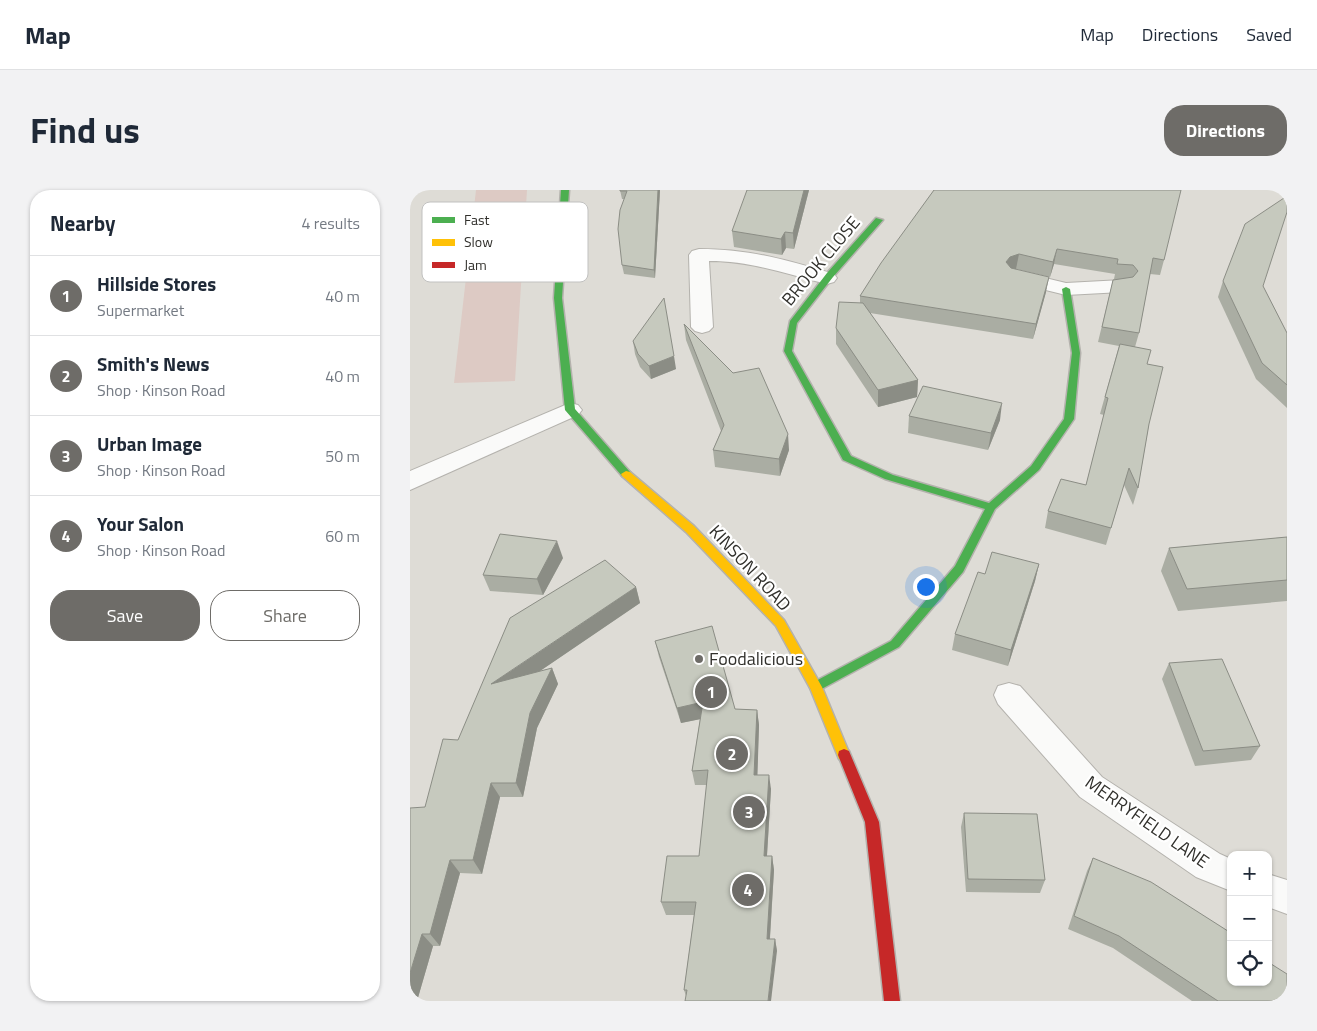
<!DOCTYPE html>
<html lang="en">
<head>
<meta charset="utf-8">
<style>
	:root { --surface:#fff; --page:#f2f2f3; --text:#1f2937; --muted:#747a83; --line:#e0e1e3; --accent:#6e6c68 }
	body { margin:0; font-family:"Titillium Web",sans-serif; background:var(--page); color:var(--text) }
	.controls { position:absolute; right:15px; bottom:15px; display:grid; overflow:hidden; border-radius:10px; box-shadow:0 1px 4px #0004 }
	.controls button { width:45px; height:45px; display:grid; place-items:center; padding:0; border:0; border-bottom:1px solid var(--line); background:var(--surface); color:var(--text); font:25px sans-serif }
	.you { position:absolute; left:515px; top:396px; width:18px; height:18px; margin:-12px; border:4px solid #fff; border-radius:50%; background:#1a73e8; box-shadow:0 0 0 8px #1a73e833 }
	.badge { display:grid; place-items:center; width:32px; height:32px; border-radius:50%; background:var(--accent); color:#fff; font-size:16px; font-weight:700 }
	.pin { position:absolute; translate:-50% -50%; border:2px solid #fff; box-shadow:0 1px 5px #0006 }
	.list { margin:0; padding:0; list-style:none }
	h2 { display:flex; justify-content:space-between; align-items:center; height:65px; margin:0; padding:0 20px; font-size:21px }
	h2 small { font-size:16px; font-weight:400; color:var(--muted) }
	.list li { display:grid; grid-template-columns:32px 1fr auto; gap:15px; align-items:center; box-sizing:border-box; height:80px; padding:0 20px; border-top:1px solid var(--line) }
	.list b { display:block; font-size:19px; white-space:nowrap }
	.list p { margin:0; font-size:16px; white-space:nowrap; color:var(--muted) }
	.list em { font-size:16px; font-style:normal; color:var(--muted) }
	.actions { display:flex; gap:10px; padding:15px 20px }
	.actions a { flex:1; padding:11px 0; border:1px solid var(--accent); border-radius:20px; text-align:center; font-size:18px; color:var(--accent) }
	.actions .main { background:var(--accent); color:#fff }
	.icon { flex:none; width:28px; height:28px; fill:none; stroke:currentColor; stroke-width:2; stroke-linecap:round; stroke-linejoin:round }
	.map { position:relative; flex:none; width:877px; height:811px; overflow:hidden; border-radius:20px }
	header { display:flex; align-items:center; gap:30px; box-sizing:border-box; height:70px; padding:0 25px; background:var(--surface); border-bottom:1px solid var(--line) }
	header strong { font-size:24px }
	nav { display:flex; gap:28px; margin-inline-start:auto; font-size:18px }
	.intro { display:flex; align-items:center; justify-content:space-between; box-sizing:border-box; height:120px; padding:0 30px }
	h1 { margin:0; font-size:35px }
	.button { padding:12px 22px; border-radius:20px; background:var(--accent); color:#fff; font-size:18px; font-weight:700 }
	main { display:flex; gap:30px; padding:0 30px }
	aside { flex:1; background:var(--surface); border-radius:20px; box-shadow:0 1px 4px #0004 }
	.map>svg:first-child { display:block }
	.green { fill:#ddcac4 }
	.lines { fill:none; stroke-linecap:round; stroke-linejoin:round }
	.street-casing { stroke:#b4b2ad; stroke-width:2 }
	.fast-casing { stroke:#b4b2ad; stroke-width:3 }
	.slow-casing { stroke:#b4b2ad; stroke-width:3 }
	.jam-casing { stroke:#b4b2ad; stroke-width:3 }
	.street { fill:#fafaf9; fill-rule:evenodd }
	.fast { fill:#4caf50; fill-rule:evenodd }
	.slow { fill:#ffc107; fill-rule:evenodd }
	.jam { fill:#c62828; fill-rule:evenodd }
	.wall { fill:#aaada3 }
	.shaded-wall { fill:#8b8d85 }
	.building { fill:#c6c9be; stroke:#8b8d85 }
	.poi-dot { fill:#6e6c68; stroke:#fff; stroke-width:2 }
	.labels { text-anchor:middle; stroke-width:4.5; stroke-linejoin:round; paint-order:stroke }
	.street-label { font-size:18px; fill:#31302c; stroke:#fff }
	.poi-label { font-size:18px; fill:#31302c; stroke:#fff; text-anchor:start }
	.key { fill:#fff; stroke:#c1c1c0; stroke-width:1 }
	.key-label { font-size:14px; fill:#31302c }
</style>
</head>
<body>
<header>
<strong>Map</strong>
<nav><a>Map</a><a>Directions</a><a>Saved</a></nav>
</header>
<div class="intro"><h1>Find us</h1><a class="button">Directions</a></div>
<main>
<aside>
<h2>Nearby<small>4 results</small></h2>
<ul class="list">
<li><span class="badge">1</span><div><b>Hillside Stores</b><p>Supermarket</p></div><em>40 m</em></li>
<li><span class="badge">2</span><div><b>Smith's News</b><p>Shop · Kinson Road</p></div><em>40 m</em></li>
<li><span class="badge">3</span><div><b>Urban Image</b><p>Shop · Kinson Road</p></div><em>50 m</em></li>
<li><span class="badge">4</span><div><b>Your Salon</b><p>Shop · Kinson Road</p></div><em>60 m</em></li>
</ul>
<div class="actions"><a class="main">Save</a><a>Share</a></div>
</aside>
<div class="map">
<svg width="877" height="811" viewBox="0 0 877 811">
	<rect width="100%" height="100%" fill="#dedcd6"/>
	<path class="green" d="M 66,0 L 117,0 L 105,191 L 44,193 Z"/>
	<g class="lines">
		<g class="street-casing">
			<g id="street">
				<path d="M 289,59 C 340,59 376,70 424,84 L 427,88 L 424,92 L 417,94 C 376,84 342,71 299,71 L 303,137 L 299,141 L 292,143 L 285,141 L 281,137 L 279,65 L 282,61 Z"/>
				<path d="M 606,81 L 656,93 L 712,90 L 719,92 L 722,96 L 719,100 L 712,102 L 656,105 L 599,91 L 596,87 L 599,83 Z"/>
				<path d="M 160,213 L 168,215 L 172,220 L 168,225 L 0,300 L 0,281 Z"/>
				<path d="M 599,493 L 610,496 L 692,587 L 810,664 L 821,669 L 821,701 L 786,687 L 670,607 L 588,514 L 584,505 L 588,496 Z"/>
				<path d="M 858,684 L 877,690 L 877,724 L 858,717 Z"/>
			</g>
		</g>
		<g class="fast-casing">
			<g id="fast">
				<path d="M 151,0 L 159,0 L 152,108 L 165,219 L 220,282 L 221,284 L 216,287 L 212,286 L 155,220 L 144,108 Z"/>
				<path d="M 466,28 L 473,30 L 423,87 L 387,133 L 382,161 L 441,266 L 483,285 L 579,313 L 621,276 L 654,229 L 662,163 L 652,99 L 656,97 L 660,99 L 670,163 L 664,229 L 629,280 L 585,319 L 553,382 L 489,457 L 406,502 L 402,501 L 400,497 L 402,493 L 481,451 L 545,376 L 575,319 L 475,289 L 433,270 L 374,161 L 380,131 L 417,83 Z"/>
			</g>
		</g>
		<g class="slow-casing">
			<path id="slow" d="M 216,281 L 220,282 L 284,336 L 374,430 L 412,497 L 440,565 L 439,569 L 434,571 L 429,569 L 400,498 L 366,436 L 276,342 L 212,286 L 211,284 Z"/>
		</g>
		<g class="jam-casing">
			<path id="jam" d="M 434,559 L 439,561 L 469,632 L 490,811 L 474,811 L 455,632 L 428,565 L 429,561 Z"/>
		</g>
		<use href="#street" class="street"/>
		<use href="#fast" class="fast"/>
		<use href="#slow" class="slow"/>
		<use href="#jam" class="jam"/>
	</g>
	<g class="wall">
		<path d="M 210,0 L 250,0 L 245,88 L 214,84 L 212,75 L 214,9 L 212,9 Z"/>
		<path d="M 399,0 L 384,59 L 376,58 L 372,65 L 324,57 L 322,41 Z"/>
		<path d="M 524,0 L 754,70 L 750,85 L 740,84 L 729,143 L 725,157 L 737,174 L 739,234 L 728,298 L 723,315 L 714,295 L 696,355 L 635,338 L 638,321 L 676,295 L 694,225 L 690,224 L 709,156 L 688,152 L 703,90 L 708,89 L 704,89 L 705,84 L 644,74 L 640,87 L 606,79 L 636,102 L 623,149 L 460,123 L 508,190 L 507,207 L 468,217 L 426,154 L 426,138 L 450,113 L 450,106 Z"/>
		<path d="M 813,91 L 853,96 L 877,143 L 877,218 L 846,189 L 808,107 Z"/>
		<path d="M 274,134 L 379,260 L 370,286 L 305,277 L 303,260 L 311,241 L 276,150 Z"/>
		<path d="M 223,151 L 266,179 L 241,189 L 230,177 L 225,164 Z"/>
		<path d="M 499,226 L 590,230 L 578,260 L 498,243 Z"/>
		<path d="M 877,347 L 877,411 L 768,421 L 751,381 L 759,358 Z"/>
		<path d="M 153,368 L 133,405 L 80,401 L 73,385 Z"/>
		<path d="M 629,374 L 625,391 L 598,476 L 542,460 L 545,444 L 575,384 Z"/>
		<path d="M 226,397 L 230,413 L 130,481 L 142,478 L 148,494 L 127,538 L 113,607 L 90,607 L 72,684 L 50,683 L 30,756 L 23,756 L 7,811 L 0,811 L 15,617 L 48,550 Z"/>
		<path d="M 245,451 L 325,519 L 347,520 L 349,535 L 347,585 L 361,599 L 357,666 L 362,666 L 364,680 L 360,749 L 365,749 L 367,761 L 276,806 L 274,800 L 284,725 L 256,725 L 251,712 L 289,666 L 297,595 L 285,595 L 282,581 L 290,529 L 271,533 L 249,467 Z"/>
		<path d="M 759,473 L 850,556 L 841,570 L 785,576 L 752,489 Z"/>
		<path d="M 554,623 L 635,690 L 630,703 L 556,702 L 551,637 Z"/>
		<path d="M 683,668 L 821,792 L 877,811 L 782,811 L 703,758 L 658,739 L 677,681 Z"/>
	</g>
	<g class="shaded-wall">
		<path d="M 248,0 L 250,0 L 245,88 L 244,80 Z"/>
		<path d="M 394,0 L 399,0 L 384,59 L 383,43 Z"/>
		<path d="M 375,42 L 376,58 L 372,65 L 371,49 Z"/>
		<path d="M 647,59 L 644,74 L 640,87 L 643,72 Z"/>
		<path d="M 609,64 L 606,79 L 598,82 L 596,72 L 600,67 Z"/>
		<path d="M 639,87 L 636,102 L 623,149 L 626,134 Z"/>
		<path d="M 264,166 L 266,179 L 241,189 L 239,176 Z"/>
		<path d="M 508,190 L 507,207 L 468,217 L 468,200 Z"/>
		<path d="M 592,213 L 590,230 L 578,260 L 581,243 Z"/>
		<path d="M 378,244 L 379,260 L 370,286 L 369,269 Z"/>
		<path d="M 147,351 L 153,368 L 133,405 L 127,389 Z"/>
		<path d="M 629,374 L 625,391 L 598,476 L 601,460 Z"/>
		<path d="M 226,397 L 230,413 L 89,509 L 81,494 Z"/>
		<path d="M 142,478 L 148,494 L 127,538 L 113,607 L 106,593 L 120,523 Z"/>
		<path d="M 293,512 L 296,528 L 271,533 L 267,518 Z"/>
		<path d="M 347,520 L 349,535 L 347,600 L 344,585 Z"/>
		<path d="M 359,585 L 361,599 L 356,680 L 354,666 Z"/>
		<path d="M 81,593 L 90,607 L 72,684 L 63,670 Z"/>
		<path d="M 362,666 L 364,680 L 359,761 L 357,749 Z"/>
		<path d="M 40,670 L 50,683 L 30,756 L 20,744 Z"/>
		<path d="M 12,744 L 23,756 L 7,811 L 0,811 L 0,783 Z"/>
		<path d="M 365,749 L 367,761 L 361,811 L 358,811 Z"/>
	</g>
	<g class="building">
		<path d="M 210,0 L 248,0 L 244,80 L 212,75 L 208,39 L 210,20 L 217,1 L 210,1 Z"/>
		<path d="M 337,0 L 394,0 L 383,43 L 375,42 L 371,49 L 322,41 Z"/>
		<path d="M 524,0 L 771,0 L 754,70 L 743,68 L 729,143 L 692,137 L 703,90 L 723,87 L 728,81 L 723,75 L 707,74 L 708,69 L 647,59 L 643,72 L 609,64 L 600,67 L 596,72 L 601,78 L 639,87 L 626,134 L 450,106 L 471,73 Z"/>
		<path d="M 877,6 L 877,22 L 853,96 L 877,143 L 877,195 L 852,173 L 813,91 L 835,34 Z"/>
		<path d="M 254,108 L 264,166 L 239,176 L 228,164 L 223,151 Z"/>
		<path d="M 429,112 L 453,113 L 508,190 L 468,200 L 426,138 Z"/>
		<path d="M 274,134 L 323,183 L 349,178 L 378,244 L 369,269 L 303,260 L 314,235 Z"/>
		<path d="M 710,154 L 741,160 L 737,174 L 753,177 L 739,234 L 728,298 L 719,278 L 701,338 L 638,321 L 651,289 L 676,295 L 698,208 L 695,207 Z"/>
		<path d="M 513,196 L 592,213 L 581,243 L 499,226 Z"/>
		<path d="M 90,344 L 147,351 L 127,389 L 73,385 Z"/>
		<path d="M 877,347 L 877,390 L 777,399 L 759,358 Z"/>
		<path d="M 582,362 L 629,374 L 601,460 L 545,444 L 568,382 L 575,384 Z"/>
		<path d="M 195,370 L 226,397 L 81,494 L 142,478 L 120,523 L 106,593 L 81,593 L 63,670 L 40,670 L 20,744 L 12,744 L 0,783 L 0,618 L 15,617 L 33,549 L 48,550 L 100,428 Z"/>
		<path d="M 302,436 L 325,519 L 347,520 L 344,585 L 359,585 L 354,666 L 362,666 L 357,749 L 365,749 L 358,811 L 275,811 L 277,800 L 274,800 L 286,712 L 251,712 L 257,666 L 289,666 L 298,580 L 282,581 L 293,512 L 267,518 L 245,451 Z"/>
		<path d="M 812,469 L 850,556 L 793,561 L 759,473 Z"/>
		<path d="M 554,623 L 627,624 L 635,690 L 558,689 Z"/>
		<path d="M 683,668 L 741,692 L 821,743 L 821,792 L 858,792 L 858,772 L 877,784 L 877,811 L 808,811 L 709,746 L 664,726 Z"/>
	</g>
	<circle class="poi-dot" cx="289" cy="469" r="5"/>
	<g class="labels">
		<g class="street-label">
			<text transform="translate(411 71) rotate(-50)" y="6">BROOK CLOSE</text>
			<text transform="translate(340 378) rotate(47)" y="6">KINSON ROAD</text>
			<text transform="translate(737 632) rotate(35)" y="6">MERRYFIELD LANE</text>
		</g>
		<g class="poi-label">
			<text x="299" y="475">Foodalicious</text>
		</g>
	</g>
	<rect x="12" y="12" width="166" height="80" rx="8" class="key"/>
	<rect x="22" y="27" width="23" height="6" fill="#4caf50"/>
	<rect x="22" y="49" width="23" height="7" fill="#ffc107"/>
	<rect x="22" y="72" width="23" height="6" fill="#c62828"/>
	<g class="key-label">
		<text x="54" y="35">Fast</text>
		<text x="54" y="57">Slow</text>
		<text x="54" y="80">Jam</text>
	</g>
</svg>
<div class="controls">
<button>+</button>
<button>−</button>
<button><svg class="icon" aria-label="locate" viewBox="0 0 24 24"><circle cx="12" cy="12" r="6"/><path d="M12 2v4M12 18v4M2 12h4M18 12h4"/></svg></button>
</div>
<div class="you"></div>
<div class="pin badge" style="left:301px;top:502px">1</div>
<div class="pin badge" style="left:322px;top:564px">2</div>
<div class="pin badge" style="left:339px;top:622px">3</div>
<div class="pin badge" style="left:338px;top:700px">4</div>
</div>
</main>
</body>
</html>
